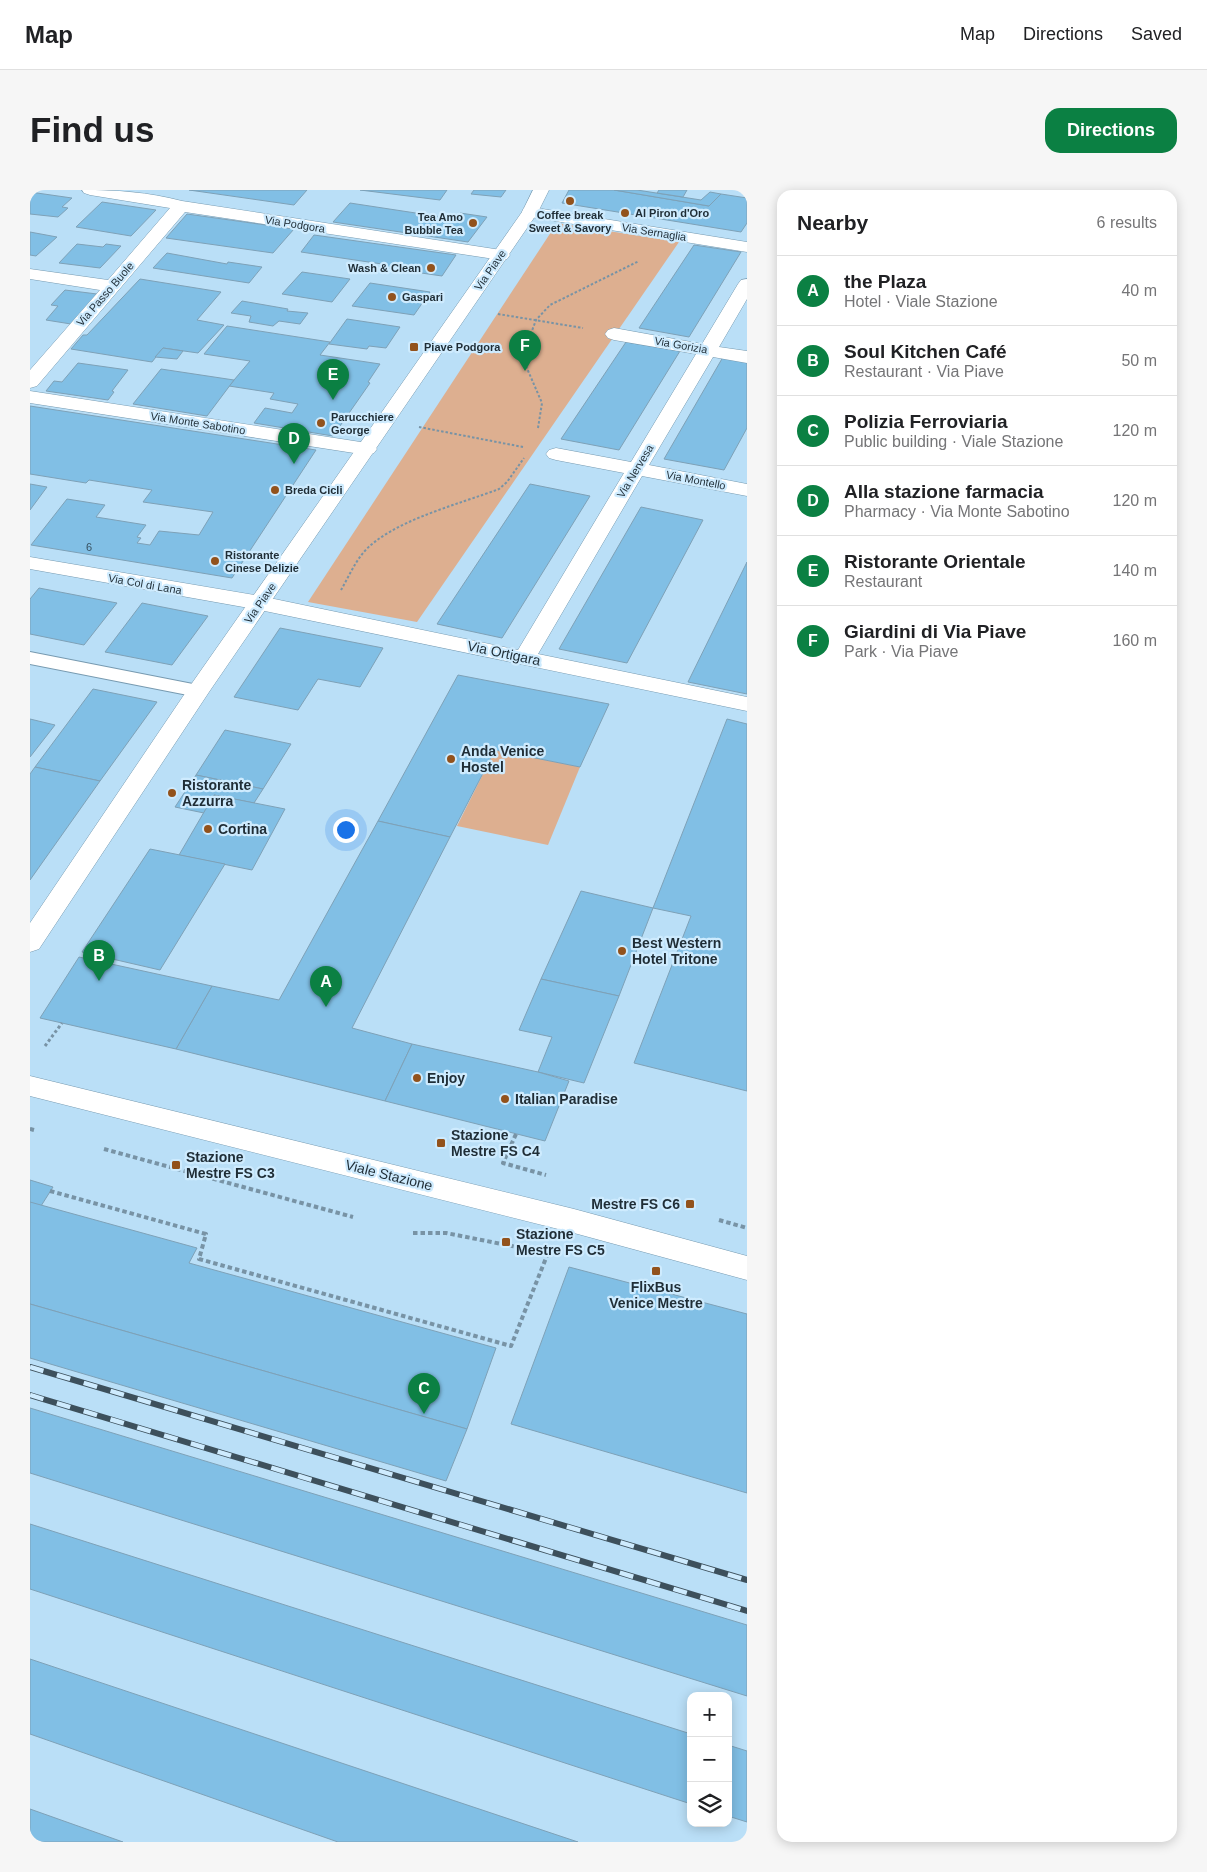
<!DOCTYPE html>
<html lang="en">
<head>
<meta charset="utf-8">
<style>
	:root { --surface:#fff; --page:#f6f6f6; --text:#202124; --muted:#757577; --line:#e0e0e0; --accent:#0b8043 }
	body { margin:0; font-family:Arial,sans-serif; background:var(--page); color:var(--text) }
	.controls { position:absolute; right:15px; bottom:15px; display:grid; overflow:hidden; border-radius:10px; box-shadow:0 2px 12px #0003 }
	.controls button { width:45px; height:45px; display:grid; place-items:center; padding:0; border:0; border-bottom:1px solid var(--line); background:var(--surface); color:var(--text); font:25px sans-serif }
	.you { position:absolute; left:315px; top:639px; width:18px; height:18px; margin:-12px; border:4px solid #fff; border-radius:50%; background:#1a73e8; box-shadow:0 0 0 8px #1a73e833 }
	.badge { display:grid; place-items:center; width:32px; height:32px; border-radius:50%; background:var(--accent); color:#fff; font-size:16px; font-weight:700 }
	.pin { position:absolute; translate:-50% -41px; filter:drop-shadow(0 1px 2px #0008) }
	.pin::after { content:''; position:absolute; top:26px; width:18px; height:15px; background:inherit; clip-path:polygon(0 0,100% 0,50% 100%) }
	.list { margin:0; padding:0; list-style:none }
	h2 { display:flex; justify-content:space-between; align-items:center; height:65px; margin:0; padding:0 20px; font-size:21px }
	h2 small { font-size:16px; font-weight:400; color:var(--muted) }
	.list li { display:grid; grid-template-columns:32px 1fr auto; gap:15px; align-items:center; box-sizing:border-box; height:70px; padding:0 20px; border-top:1px solid var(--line) }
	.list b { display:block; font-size:19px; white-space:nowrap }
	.list p { margin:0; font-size:16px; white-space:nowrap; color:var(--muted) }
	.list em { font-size:16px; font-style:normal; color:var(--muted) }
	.icon { flex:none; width:28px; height:28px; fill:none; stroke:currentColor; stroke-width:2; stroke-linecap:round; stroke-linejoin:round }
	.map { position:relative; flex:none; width:717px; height:1652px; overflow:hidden; border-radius:15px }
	header { display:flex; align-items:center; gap:30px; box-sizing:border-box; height:70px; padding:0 25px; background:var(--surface); border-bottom:1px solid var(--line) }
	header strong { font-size:24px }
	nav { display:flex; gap:28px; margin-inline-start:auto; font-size:18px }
	.intro { display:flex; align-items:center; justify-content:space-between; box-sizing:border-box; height:120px; padding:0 30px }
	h1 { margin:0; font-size:35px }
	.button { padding:12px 22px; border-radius:15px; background:var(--accent); color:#fff; font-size:18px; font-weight:700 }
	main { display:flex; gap:30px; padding:0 30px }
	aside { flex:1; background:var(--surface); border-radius:15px; box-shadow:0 2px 12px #0003 }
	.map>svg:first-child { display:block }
	.green { fill:#ddaf90 }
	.building { fill:#81bfe5; stroke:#7ea1b7 }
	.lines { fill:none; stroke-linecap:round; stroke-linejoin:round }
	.service-casing { stroke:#779ab0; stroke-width:2 }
	.minor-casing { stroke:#779ab0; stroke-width:1 }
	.tertiary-casing { stroke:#779ab0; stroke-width:1 }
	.path-far2 { stroke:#7893a5; stroke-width:2; stroke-dasharray:2.5 2; stroke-linecap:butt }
	.path-far1 { stroke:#7893a5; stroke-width:3; stroke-dasharray:3 2.5; stroke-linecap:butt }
	.path { stroke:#7893a5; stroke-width:4; stroke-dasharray:4.5 3; stroke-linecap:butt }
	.service { fill:#fff; fill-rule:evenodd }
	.minor { fill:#fff; fill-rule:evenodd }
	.tertiary { fill:#fff; fill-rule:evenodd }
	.rail-casing { stroke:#3d505c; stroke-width:6 }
	.rail { stroke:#ceebfe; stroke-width:4.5; stroke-dasharray:14; stroke-linecap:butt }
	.poi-dot { fill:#92521c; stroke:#ceebfe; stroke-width:2 }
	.labels { text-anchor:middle; stroke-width:4.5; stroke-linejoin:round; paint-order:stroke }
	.far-poi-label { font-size:11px; font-weight:bold; fill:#1f2d36; stroke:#ceebfe; text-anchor:start }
	.far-street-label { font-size:11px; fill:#1f2d36; stroke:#ceebfe }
	.number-label { font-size:11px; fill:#385262 }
	.street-label { font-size:14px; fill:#1f2d36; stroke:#ceebfe }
	.poi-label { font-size:14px; font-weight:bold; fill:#1f2d36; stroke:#ceebfe; text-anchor:start }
</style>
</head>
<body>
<header>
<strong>Map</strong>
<nav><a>Map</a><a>Directions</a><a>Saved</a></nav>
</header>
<div class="intro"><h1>Find us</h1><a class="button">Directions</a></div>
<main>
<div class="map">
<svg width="717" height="1652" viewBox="0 0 717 1652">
	<rect width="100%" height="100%" fill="#badff7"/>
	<g class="green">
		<path d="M 527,33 L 649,52 L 387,432 L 278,412 Z"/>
		<path d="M 465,560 L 550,577 L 518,655 L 427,636 Z"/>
	</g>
	<g class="building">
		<path d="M 159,0 L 277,0 L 264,15 Z"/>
		<path d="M 330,0 L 417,0 L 410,10 Z"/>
		<path d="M 444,0 L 476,0 L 471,7 L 441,4 Z"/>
		<path d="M 539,0 L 584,0 L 679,16 L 691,4 L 717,8 L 717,33 L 711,42 L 532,13 Z"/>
		<path d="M 584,0 L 607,0 L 671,10 L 680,2 L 691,4 L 679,16 Z"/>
		<path d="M 629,0 L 657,0 L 653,7 L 627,3 Z"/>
		<path d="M 0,2 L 42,8 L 32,17 L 38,18 L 28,27 L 0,24 Z"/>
		<path d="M 72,12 L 126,20 L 101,46 L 46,37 Z"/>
		<path d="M 320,13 L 425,29 L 430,23 L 457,27 L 438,52 L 303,32 Z"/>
		<path d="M 157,24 L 264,39 L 243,63 L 136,48 Z"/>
		<path d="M 0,42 L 27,47 L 6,66 L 0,65 Z"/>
		<path d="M 284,45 L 426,65 L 412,86 L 350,77 L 352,74 L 271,62 Z"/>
		<path d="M 47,54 L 73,57 L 76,54 L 91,56 L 70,78 L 29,73 Z"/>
		<path d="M 664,55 L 711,62 L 659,147 L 609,138 Z"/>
		<path d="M 137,63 L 197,74 L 198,72 L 232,77 L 219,93 L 123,78 Z"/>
		<path d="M 272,82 L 320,89 L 302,112 L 252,104 Z"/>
		<path d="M 110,89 L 191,102 L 167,130 L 194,135 L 168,163 L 133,158 L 122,172 L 41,159 L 53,145 L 57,145 Z"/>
		<path d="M 340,93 L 400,102 L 384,125 L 322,116 Z"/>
		<path d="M 35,100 L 67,104 L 41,134 L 16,130 L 28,116 L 21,115 Z"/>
		<path d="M 212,111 L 258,119 L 257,121 L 278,123 L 270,134 L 249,131 L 243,136 L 219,132 L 221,126 L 201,123 Z"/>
		<path d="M 317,129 L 370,137 L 356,158 L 339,156 L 337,159 L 299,154 Z"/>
		<path d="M 197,136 L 300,152 L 290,165 L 350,174 L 338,192 L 340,193 L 303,246 L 224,233 L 235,218 L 262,223 L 268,214 L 240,209 L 244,203 L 199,196 L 220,171 L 174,164 Z"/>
		<path d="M 596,152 L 650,161 L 589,260 L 531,249 Z"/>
		<path d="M 133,158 L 153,161 L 147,169 L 125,167 Z"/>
		<path d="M 693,167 L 717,171 L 717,238 L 694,280 L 634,269 Z"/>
		<path d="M 48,173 L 98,180 L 82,201 L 84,202 L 78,210 L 16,201 L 24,191 L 32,192 Z"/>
		<path d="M 131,179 L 204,190 L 177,226 L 103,214 Z"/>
		<path d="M 0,216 L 286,260 L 202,388 L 1,355 L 37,309 L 75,315 L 66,327 L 116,335 L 107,347 L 111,348 L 107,353 L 120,355 L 129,341 L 169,345 L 183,322 L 113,312 L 122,300 L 59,290 L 56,293 L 0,284 Z"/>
		<path d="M 0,294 L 17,297 L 0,320 Z"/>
		<path d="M 500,294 L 560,306 L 472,448 L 407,434 Z"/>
		<path d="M 611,317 L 673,330 L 597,473 L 529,459 Z"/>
		<path d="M 717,372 L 717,504 L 658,492 Z"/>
		<path d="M 9,398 L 87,413 L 54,455 L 0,444 L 0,409 Z"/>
		<path d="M 112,413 L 178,426 L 142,475 L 75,462 Z"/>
		<path d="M 250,438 L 353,458 L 330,497 L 288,489 L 268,520 L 204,507 Z"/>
		<path d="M 428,485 L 579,514 L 550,577 L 465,560 L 420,647 L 348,631 Z"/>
		<path d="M 63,499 L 127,512 L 70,591 L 5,577 Z"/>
		<path d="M 0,529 L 25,535 L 0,567 Z"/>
		<path d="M 697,529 L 717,534 L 717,901 L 604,873 L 661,726 L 623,718 Z"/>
		<path d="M 195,540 L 261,554 L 233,599 L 166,585 Z"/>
		<path d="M 5,577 L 70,591 L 0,690 L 0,584 Z"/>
		<path d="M 166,585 L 233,599 L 224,613 L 184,605 L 174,623 L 145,617 Z"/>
		<path d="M 184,605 L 255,619 L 222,680 L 149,665 Z"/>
		<path d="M 348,631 L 420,647 L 322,838 L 382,854 L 355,911 L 146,859 L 182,796 L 249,810 Z"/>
		<path d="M 120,659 L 195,674 L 130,780 L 52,762 Z"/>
		<path d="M 551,701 L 623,718 L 589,806 L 511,789 Z"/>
		<path d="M 49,767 L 182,796 L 146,859 L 10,828 Z"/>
		<path d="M 511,789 L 589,806 L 554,893 L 508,882 L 522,847 L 489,840 Z"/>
		<path d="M 382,854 L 508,882 L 539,891 L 515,951 L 355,911 Z"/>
		<path d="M 0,990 L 23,997 L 11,1016 L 0,1013 Z"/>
		<path d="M 0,1012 L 167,1058 L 159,1073 L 466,1158 L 437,1239 L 0,1114 Z"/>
		<path d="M 539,1077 L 717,1124 L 717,1303 L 481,1234 Z"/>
		<path d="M 0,1114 L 437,1239 L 416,1291 L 0,1168 Z"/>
		<path d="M 0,1218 L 717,1435 L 717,1506 L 0,1283 Z"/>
		<path d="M 0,1334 L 661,1544 L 661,1614 L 0,1399 Z"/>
		<path d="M 0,1469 L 548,1652 L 308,1652 L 0,1544 Z"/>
		<path d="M 698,1555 L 717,1561 L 717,1632 L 698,1626 Z"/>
		<path d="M 0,1619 L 93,1652 L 0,1652 Z"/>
	</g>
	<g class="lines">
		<g class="service-casing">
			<path id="service" d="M 0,462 L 168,495 L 175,497 L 177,501 L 175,505 L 168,507 L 0,474 Z"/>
		</g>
		<g class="minor-casing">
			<g id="minor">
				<path d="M 52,0 C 86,0 118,2 152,11 L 471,60 L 477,61 L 480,65 L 477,69 L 471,70 L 155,22 L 7,196 L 0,198 L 0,180 L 70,100 L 0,89 L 0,79 L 78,90 L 140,18 L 60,5 L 54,3 Z"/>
				<path d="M 500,17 L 717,52 L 717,62 L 494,26 L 492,22 L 494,18 Z"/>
				<path d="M 717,89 L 717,109 L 689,157 L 717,161 L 717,173 L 683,167 L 619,275 L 717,294 L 717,306 L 612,286 L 508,464 L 717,507 L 717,521 L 230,420 L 0,379 L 0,367 L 230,406 L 488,460 L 594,283 L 526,270 L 519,268 L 516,264 L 519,260 L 526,258 L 601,272 L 666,164 L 584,150 L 578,148 L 575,144 L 578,140 L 584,138 L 672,154 L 708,94 L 711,90 Z"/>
				<path d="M 0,201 L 337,253 L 344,255 L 347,259 L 344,263 L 337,265 L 0,213 Z"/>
			</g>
		</g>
		<g class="tertiary-casing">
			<g id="tertiary">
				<path d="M 503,0 L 519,0 L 508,22 L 179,502 L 9,759 L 0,762 L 0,733 L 160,496 L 492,22 Z"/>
				<path d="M 0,886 L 544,1019 L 717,1066 L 717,1090 L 544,1043 L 0,906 Z"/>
			</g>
		</g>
		<g class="path-far2">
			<path d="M 468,124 L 553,138"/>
			<path d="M 389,237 L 493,257"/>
			<path d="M 508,238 L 512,213 L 496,176 L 494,162 L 506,130 L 520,115 L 609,71"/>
			<path d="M 311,400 C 318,388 324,374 333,363 C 360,331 430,314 469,299 L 477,292 L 494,268"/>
		</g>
		<g class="path-far1">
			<path d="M 15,856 L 32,833"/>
			<path d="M 0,939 L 4,940"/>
		</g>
		<g class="path">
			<path d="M 0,939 L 4,940"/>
			<path d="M 486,944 L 473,973 L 516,985"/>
			<path d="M 74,959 L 323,1027"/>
			<path d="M 20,1001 L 176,1044 L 169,1069 L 481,1156 L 518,1063 L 521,1064"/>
			<path d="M 689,1030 L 717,1038"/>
			<path d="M 383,1043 L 416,1043 L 502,1060"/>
		</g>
		<use href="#service" class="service"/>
		<use href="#minor" class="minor"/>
		<use href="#tertiary" class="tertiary"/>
		<g class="rail-casing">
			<g id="rail">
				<path d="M 0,1177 L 717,1390"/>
				<path d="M 0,1205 L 717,1421"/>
			</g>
		</g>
		<use href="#rail" class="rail"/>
	</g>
	<g class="poi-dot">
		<circle cx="540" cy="11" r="5"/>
		<circle cx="595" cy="23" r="5"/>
		<circle cx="443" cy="33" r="5"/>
		<circle cx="401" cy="78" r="5"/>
		<circle cx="362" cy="107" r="5"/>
		<rect x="379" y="152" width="10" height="10" rx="2.5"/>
		<circle cx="291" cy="233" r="5"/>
		<circle cx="245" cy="300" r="5"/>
		<circle cx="185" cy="371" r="5"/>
		<circle cx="421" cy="569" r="5"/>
		<circle cx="142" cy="603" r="5"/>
		<circle cx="178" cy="639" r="5"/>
		<circle cx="592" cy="761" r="5"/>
		<circle cx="387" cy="888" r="5"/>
		<circle cx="475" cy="909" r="5"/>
		<rect x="406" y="948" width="10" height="10" rx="2.5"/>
		<rect x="141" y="970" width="10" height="10" rx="2.5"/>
		<rect x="655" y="1009" width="10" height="10" rx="2.5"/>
		<rect x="471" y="1047" width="10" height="10" rx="2.5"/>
		<rect x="621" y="1076" width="10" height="10" rx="2.5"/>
	</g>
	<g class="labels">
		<g class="far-poi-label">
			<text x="605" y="27">Al Piron d'Oro</text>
			<text x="540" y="29" text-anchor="middle">Coffee break<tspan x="540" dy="13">Sweet &amp; Savory</tspan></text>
			<text x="433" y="31" text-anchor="end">Tea Amo<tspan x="433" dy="13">Bubble Tea</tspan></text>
			<text x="391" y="82" text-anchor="end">Wash &amp; Clean</text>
			<text x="372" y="111">Gaspari</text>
			<text x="394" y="161">Piave Podgora</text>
			<text x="301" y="231">Parucchiere<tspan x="301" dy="13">George</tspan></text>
			<text x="255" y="304">Breda Cicli</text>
			<text x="195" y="369">Ristorante<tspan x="195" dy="13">Cinese Delizie</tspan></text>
		</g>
		<g class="far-street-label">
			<text transform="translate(265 34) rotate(9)" y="4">Via Podgora</text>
			<text transform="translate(624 42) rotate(9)" y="4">Via Sernaglia</text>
			<text transform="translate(460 80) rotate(-55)" y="4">Via Piave</text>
			<text transform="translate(75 104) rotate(-49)" y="4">Via Passo Buole</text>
			<text transform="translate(651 155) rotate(10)" y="4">Via Gorizia</text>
			<text transform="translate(168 233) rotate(9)" y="4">Via Monte Sabotino</text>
			<text transform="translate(605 281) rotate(-59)" y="4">Via Nervesa</text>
			<text transform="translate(666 290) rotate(11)" y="4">Via Montello</text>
			<text transform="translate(115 394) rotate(10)" y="4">Via Col di Lana</text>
			<text transform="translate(230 413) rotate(-55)" y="4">Via Piave</text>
		</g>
		<g class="number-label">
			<text x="59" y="361">6</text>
		</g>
		<g class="street-label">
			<text transform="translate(474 463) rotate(12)" y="5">Via Ortigara</text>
			<text transform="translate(359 985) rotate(14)" y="5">Viale Stazione</text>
		</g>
		<g class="poi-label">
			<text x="431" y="566">Anda Venice<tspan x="431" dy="16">Hostel</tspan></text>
			<text x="152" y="600">Ristorante<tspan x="152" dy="16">Azzurra</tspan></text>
			<text x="188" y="644">Cortina</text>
			<text x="602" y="758">Best Western<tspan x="602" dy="16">Hotel Tritone</tspan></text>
			<text x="397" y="893">Enjoy</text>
			<text x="485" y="914">Italian Paradise</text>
			<text x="421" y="950">Stazione<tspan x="421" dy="16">Mestre FS C4</tspan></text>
			<text x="156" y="972">Stazione<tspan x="156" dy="16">Mestre FS C3</tspan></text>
			<text x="650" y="1019" text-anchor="end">Mestre FS C6</text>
			<text x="486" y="1049">Stazione<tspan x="486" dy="16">Mestre FS C5</tspan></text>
			<text x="626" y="1102" text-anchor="middle">FlixBus<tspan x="626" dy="16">Venice Mestre</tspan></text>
		</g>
	</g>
</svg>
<div class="controls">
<button>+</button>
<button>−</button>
<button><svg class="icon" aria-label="layers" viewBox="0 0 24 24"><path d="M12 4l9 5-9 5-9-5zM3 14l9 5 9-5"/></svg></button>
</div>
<div class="you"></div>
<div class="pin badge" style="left:296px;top:817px">A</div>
<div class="pin badge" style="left:69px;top:791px">B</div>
<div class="pin badge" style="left:394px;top:1224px">C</div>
<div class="pin badge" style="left:264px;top:274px">D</div>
<div class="pin badge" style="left:303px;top:210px">E</div>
<div class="pin badge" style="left:495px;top:181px">F</div>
</div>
<aside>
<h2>Nearby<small>6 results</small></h2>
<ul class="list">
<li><span class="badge">A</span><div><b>the Plaza</b><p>Hotel · Viale Stazione</p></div><em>40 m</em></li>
<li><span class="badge">B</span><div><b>Soul Kitchen Café</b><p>Restaurant · Via Piave</p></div><em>50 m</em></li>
<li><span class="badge">C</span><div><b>Polizia Ferroviaria</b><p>Public building · Viale Stazione</p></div><em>120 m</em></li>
<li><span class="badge">D</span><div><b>Alla stazione farmacia</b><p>Pharmacy · Via Monte Sabotino</p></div><em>120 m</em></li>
<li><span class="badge">E</span><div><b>Ristorante Orientale</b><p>Restaurant</p></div><em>140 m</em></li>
<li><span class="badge">F</span><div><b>Giardini di Via Piave</b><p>Park · Via Piave</p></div><em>160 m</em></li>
</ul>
</aside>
</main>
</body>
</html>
